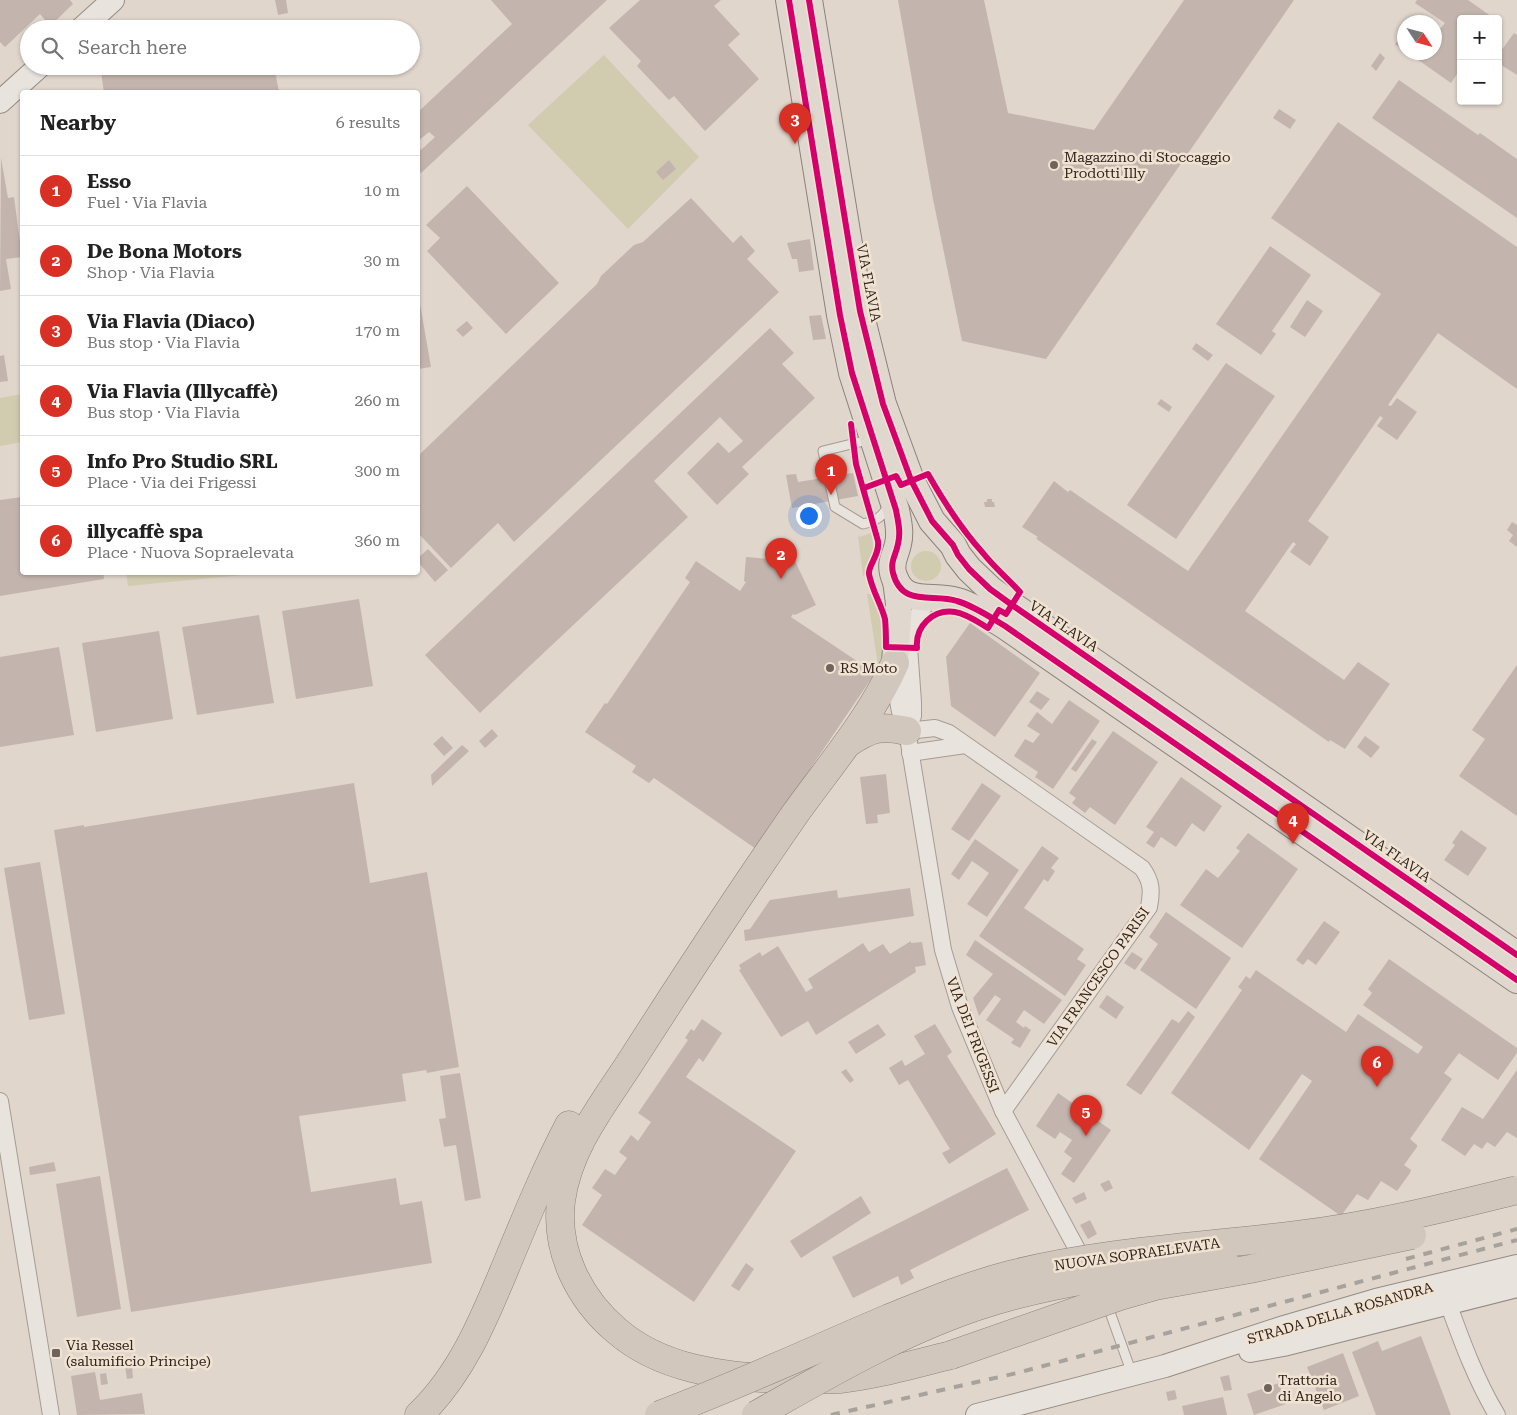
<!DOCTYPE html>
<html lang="en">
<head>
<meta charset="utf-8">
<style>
	:root { --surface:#fff; --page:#f2f2f2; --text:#222; --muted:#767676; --line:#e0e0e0; --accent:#d93025 }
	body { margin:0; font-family:"Roboto Serif",serif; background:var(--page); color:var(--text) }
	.controls { position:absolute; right:15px; top:15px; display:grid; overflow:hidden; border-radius:5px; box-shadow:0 1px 4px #0004 }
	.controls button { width:45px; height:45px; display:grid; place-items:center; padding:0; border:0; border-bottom:1px solid var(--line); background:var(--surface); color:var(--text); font:25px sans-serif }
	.compass { position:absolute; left:1397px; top:15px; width:45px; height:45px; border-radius:50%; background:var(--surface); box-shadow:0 1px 4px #0004; rotate:126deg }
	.you { position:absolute; left:808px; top:515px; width:18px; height:18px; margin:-12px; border:4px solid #fff; border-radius:50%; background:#1a73e8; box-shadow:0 0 0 8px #1a73e833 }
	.badge { display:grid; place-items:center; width:32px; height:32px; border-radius:50%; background:var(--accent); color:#fff; font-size:16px; font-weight:700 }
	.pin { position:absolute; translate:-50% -41px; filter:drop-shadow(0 1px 2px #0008) }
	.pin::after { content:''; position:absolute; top:26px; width:18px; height:15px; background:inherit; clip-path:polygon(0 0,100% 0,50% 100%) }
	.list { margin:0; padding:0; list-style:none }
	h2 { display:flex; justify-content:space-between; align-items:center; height:65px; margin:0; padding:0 20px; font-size:21px }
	h2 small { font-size:16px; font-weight:400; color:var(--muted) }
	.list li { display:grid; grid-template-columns:32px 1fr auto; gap:15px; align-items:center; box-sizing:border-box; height:70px; padding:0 20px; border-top:1px solid var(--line) }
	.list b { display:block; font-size:19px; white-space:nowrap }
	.list p { margin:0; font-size:16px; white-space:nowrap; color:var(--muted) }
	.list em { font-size:16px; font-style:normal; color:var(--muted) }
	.icon { flex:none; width:28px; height:28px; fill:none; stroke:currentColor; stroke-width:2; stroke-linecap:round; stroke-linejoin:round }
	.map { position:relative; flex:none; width:1517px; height:1415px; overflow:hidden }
	.search { position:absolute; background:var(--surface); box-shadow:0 1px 4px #0004; left:20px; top:20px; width:400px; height:55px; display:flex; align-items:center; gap:12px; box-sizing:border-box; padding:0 18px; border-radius:28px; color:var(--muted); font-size:19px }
	.panel { position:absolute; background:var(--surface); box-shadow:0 1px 4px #0004; left:20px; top:90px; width:400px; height:485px; border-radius:5px }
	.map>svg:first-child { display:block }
	.green { fill:#d1cbb0 }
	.building { fill:#c3b5ad }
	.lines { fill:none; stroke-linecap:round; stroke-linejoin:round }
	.lane-casing { stroke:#a59c95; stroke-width:11 }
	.street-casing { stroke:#a59c95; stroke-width:18 }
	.secondary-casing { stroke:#958c85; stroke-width:24 }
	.primary-casing { stroke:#8b827c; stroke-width:28 }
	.highway-casing { stroke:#8b827c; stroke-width:29 }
	.lane { stroke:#e8e3dd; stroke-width:9 }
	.street { stroke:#e8e3dd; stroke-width:16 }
	.secondary { stroke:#e8e3dd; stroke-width:22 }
	.primary { stroke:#e0d8cf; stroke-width:26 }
	.highway { stroke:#d2c7bd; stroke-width:28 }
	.rail { stroke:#a8a29d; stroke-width:4; stroke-dasharray:9 9; stroke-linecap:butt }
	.highway-bridge-casing { stroke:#8b827c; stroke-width:29; stroke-linecap:butt }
	.highway-bridge { stroke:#d2c7bd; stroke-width:28 }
	.cycleway-casing { stroke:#f0e3d2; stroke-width:9 }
	.cycleway { stroke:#d6006c; stroke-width:6 }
	.poi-dot { fill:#6f635c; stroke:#f0e3d2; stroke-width:2 }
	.labels { text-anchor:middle; stroke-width:5; stroke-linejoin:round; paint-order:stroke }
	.poi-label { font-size:14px; fill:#32251f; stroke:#f0e3d2; text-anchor:start }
	.street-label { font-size:14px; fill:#32251f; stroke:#f0e3d2 }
</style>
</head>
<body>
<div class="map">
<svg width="1517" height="1415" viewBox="0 0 1517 1415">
	<rect width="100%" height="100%" fill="#e0d6cc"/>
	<g class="green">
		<path d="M 604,55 L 699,157 L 628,229 L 528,125 Z"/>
		<path d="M 22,394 L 22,442 L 0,446 L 0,398 Z"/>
		<path d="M 871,533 L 874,550 L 865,568 L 866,575 L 863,576 L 858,535 L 860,537 Z"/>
		<circle cx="926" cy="566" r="15"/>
		<path d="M 126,572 L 265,572 L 265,573 L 128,586 Z"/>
		<path d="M 867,594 L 870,594 L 880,616 L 883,651 L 889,662 L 878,665 Z"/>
	</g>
	<g class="building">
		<path d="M 0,0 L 70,0 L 73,4 L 50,26 L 40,14 L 5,47 L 0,42 Z"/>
		<path d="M 275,0 L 286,0 L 288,13 L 278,15 Z"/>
		<path d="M 491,0 L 607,0 L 421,173 L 418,170 L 418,146 L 421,150 L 435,137 L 429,132 L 418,141 L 418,112 L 512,24 Z"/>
		<path d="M 640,0 L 721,0 L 714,6 L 740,34 L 728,45 L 759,79 L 705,131 L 674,96 L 669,100 L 637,66 L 641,61 L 609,28 Z"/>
		<path d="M 898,0 L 984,0 L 1008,113 L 1094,130 L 1184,0 L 1294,0 L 1046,359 L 962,341 L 933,199 Z"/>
		<path d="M 1417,0 L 1468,0 L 1495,19 L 1461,19 L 1461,68 L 1451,83 L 1407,52 L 1434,52 L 1434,36 L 1445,23 L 1415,3 Z"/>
		<path d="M 1404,32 L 1404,51 L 1395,44 Z"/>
		<path d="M 1514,33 L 1517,35 L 1517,75 L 1498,63 L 1498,49 L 1501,51 Z"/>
		<path d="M 1380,53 L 1385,58 L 1376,71 L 1371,66 Z"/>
		<path d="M 100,66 L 274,66 L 279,92 L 104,92 Z"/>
		<path d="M 1399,80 L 1478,135 L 1480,133 L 1517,159 L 1517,218 L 1372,118 Z"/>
		<path d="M 1279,109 L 1296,120 L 1290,129 L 1273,118 Z"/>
		<path d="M 1338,122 L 1517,247 L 1517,389 L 1438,333 L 1388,405 L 1391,406 L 1397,398 L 1417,412 L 1397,440 L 1377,426 L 1383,418 L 1380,416 L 1308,521 L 1329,537 L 1310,566 L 1290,552 L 1296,544 L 1293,542 L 1245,611 L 1344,680 L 1358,662 L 1390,684 L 1345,749 L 1330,740 L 1329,742 L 1326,740 L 1038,540 L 1036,538 L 1038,537 L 1022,527 L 1054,481 L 1068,492 L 1070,490 L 1188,571 L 1381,294 L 1271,218 Z"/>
		<path d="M 1,158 L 8,198 L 14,197 L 22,257 L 6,259 L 11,289 L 0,291 Z"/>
		<path d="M 669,160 L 676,169 L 663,180 L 656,172 Z"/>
		<path d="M 467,186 L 559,283 L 506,334 L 427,251 L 440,238 L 426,225 Z"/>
		<path d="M 691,198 L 733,243 L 741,235 L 755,251 L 747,259 L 779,292 L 514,542 L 498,523 L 451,568 L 418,533 L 418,456 L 597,284 L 601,276 L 634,245 L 643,242 Z"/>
		<path d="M 810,239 L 814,270 L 799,272 L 797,259 L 792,259 L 787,243 Z"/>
		<path d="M 1270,246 L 1311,275 L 1272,331 L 1276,334 L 1261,355 L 1216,324 Z"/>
		<path d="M 418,292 L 431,367 L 418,369 Z"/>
		<path d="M 1307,300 L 1323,311 L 1305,337 L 1290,327 Z"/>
		<path d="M 821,315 L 826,339 L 813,340 L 809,316 Z"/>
		<path d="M 467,321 L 473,328 L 463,337 L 456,330 Z"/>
		<path d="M 770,328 L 794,353 L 782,364 L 815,398 L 742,467 L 749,474 L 717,505 L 687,473 L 718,442 L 729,453 L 743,441 L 720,417 L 654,481 L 688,517 L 480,713 L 425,655 Z"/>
		<path d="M 1196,343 L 1213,355 L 1208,361 L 1192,349 Z"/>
		<path d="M 4,355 L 8,381 L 0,382 L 0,356 Z"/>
		<path d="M 1226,363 L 1275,396 L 1176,539 L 1127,505 Z"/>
		<path d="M 1161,399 L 1172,407 L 1169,412 L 1157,404 Z"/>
		<path d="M 853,473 L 858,496 L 792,508 L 786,475 L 796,474 L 798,482 Z"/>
		<path d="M 22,497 L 22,572 L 103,572 L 104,579 L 0,596 L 0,500 Z"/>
		<path d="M 987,499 L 992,499 L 992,502 L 994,502 L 995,507 L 985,507 L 984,502 L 987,502 Z"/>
		<path d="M 1512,522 L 1517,525 L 1517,547 L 1509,541 L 1513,535 L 1507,530 Z"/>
		<path d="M 428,549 L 448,570 L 435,582 L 418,562 L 418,558 Z"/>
		<path d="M 746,557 L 795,561 L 816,605 L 795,615 L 793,614 L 791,617 L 875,673 L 756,849 L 654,778 L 649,783 L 632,772 L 636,766 L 585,732 L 605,703 L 607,704 L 690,582 L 685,578 L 696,561 L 740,591 L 746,582 L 744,581 Z"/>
		<path d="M 359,599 L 373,686 L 296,699 L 282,611 Z"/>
		<path d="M 259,615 L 274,703 L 197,715 L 182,627 Z"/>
		<path d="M 970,623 L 1040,673 L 995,737 L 951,706 L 946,657 Z"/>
		<path d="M 159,631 L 173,719 L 96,732 L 82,643 Z"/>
		<path d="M 59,647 L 74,735 L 0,747 L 0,657 Z"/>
		<path d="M 1517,665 L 1517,816 L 1459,776 L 1485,739 L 1472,730 Z"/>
		<path d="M 1037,691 L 1050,699 L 1041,710 L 1029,702 Z"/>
		<path d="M 1069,700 L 1100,721 L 1053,789 L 1035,777 L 1038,772 L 1014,756 L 1025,739 L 1033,743 L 1040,734 L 1027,726 L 1037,712 L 1052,724 Z"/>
		<path d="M 492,729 L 498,736 L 485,748 L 479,741 Z"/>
		<path d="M 1113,731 L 1158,762 L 1115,825 L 1090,807 L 1085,813 L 1072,803 L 1076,798 L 1069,793 Z"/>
		<path d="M 442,736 L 453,748 L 444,756 L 433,744 Z"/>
		<path d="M 1365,736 L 1380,747 L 1371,758 L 1357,747 Z"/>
		<path d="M 1092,739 L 1097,742 L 1076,772 L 1071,769 Z"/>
		<path d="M 462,745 L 469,751 L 432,786 L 431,775 Z"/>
		<path d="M 886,774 L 890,813 L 877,815 L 878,823 L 866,824 L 860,777 Z"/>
		<path d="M 1181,777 L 1222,806 L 1204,832 L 1192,823 L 1176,847 L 1161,837 L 1154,848 L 1146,843 L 1154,832 L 1146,827 Z"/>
		<path d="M 354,783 L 370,883 L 427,872 L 459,1067 L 427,1073 L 426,1070 L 402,1074 L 406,1101 L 299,1116 L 311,1192 L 396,1178 L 400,1205 L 422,1201 L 432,1263 L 131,1312 L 54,830 L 84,825 L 84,827 Z"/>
		<path d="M 982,783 L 1001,796 L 969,841 L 951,829 Z"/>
		<path d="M 1461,830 L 1487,848 L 1468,876 L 1444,860 L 1455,845 L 1452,843 Z"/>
		<path d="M 1248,833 L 1298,869 L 1242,948 L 1180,905 L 1206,869 L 1218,878 L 1240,851 L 1236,848 Z"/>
		<path d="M 975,839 L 1019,870 L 987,917 L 967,904 L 989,873 L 972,861 L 959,880 L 951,874 Z"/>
		<path d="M 1042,846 L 1059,858 L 1051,868 L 1055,871 L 1048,882 L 1044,879 L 1024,908 L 1084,949 L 1077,959 L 1086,965 L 1065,996 L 979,936 Z"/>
		<path d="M 40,862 L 65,1014 L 29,1020 L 4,868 Z"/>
		<path d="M 910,888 L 914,916 L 745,941 L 744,930 L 750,929 L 770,900 L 837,890 L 838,898 Z"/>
		<path d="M 1166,912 L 1231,958 L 1196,1009 L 1140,970 L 1158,944 L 1149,937 Z"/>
		<path d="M 1324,921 L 1340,932 L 1316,965 L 1308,959 L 1303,965 L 1296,960 Z"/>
		<path d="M 975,940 L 1062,1000 L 1044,1024 L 1024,1010 L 1016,1022 L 1024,1028 L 1025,1026 L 1031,1030 L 1020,1048 L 1011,1043 L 1014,1039 L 986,1020 L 1001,999 L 995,995 L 979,1016 L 973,998 L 993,974 L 966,955 Z"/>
		<path d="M 911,941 L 911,943 L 922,942 L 926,965 L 915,967 L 916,972 L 816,1035 L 808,1021 L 781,1037 L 739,970 L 741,969 L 739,965 L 760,952 L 762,956 L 778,946 L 806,992 L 813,988 L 808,979 L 863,943 L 869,952 L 883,944 L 890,954 Z"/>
		<path d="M 1132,952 L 1143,959 L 1135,970 L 1124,963 Z"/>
		<path d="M 1389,959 L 1517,1048 L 1517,1053 L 1498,1080 L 1459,1053 L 1444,1073 L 1452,1079 L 1410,1139 L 1417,1145 L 1417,1147 L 1404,1165 L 1411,1170 L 1410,1173 L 1397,1191 L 1381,1181 L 1368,1200 L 1357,1194 L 1341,1216 L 1259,1159 L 1312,1081 L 1302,1074 L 1249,1150 L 1171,1093 L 1242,990 L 1238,987 L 1246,976 L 1250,979 L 1256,970 L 1346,1032 L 1358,1014 L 1418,1054 L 1423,1047 L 1363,1005 L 1372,993 L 1368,989 Z"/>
		<path d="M 1107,995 L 1124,1007 L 1116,1019 L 1099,1007 Z"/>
		<path d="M 1188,1011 L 1195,1017 L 1141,1095 L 1126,1085 L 1172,1019 L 1179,1023 Z"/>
		<path d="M 702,1019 L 722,1033 L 703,1062 L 699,1058 L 686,1077 L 796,1151 L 694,1302 L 582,1225 L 602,1195 L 592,1188 L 605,1169 L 615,1175 L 627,1158 L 619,1152 L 631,1135 L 638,1141 L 651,1122 L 638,1113 L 688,1040 L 685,1038 L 691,1029 L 694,1031 Z"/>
		<path d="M 878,1024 L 886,1035 L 856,1054 L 848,1042 Z"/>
		<path d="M 935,1024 L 952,1052 L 947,1056 L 996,1134 L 949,1164 L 942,1153 L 950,1149 L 908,1080 L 899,1085 L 889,1068 L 902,1060 L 905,1066 L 925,1054 L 914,1036 Z"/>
		<path d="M 846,1069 L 854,1080 L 850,1083 L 841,1072 Z"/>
		<path d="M 1517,1070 L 1517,1138 L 1507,1132 L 1495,1147 L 1487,1142 L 1482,1149 L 1474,1144 L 1465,1156 L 1441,1140 L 1462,1107 L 1483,1119 Z"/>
		<path d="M 460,1073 L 481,1198 L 465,1201 L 456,1145 L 444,1147 L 439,1119 L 446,1118 L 440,1076 Z"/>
		<path d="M 1058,1093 L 1111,1130 L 1074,1183 L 1061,1174 L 1072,1158 L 1064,1152 L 1072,1140 L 1060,1132 L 1055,1139 L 1036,1126 Z"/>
		<path d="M 54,1162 L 56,1171 L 30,1175 L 29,1167 Z"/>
		<path d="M 1007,1168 L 1029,1210 L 910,1270 L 914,1278 L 901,1285 L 898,1276 L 853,1298 L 832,1257 Z"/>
		<path d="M 100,1176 L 121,1309 L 77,1317 L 56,1184 Z"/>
		<path d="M 1109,1180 L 1113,1188 L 1105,1192 L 1100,1184 Z"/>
		<path d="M 1084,1192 L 1087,1199 L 1076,1204 L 1072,1198 Z"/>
		<path d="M 861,1196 L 871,1213 L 801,1258 L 790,1241 Z"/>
		<path d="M 1090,1220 L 1097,1234 L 1088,1239 L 1080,1225 Z"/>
		<path d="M 746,1263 L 754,1269 L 739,1291 L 731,1286 Z"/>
		<path d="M 1421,1336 L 1451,1415 L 1376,1415 L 1352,1352 L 1378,1341 L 1382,1351 Z"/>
		<path d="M 1343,1353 L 1359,1396 L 1324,1410 L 1307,1367 Z"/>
		<path d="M 132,1365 L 133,1378 L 127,1379 L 125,1366 Z"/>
		<path d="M 95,1372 L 100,1400 L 142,1393 L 145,1414 L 77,1415 L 71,1376 Z"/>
		<path d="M 106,1373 L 108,1384 L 101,1385 L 100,1374 Z"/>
		<path d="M 1229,1375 L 1232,1390 L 1224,1391 L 1220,1377 Z"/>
		<path d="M 1279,1383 L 1286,1404 L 1254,1415 L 1247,1394 Z"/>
		<path d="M 1175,1390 L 1177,1399 L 1168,1401 L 1166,1392 Z"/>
		<path d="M 1223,1397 L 1227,1415 L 1184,1415 L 1182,1406 Z"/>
	</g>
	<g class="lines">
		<g class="lane-casing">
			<g id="lane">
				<path d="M 872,439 L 823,451 L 835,507 L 863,524 C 876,521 884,516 889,504"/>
				<path d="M 1111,1315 L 1132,1374"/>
			</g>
		</g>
		<g class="street-casing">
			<g id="street">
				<path d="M 896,670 C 897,692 897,711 907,731 L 943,950 L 960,1007 L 1003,1111 L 1086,1266"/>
				<path d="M 907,731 L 935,728 L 949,733 L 1142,868 C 1152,882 1152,891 1149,907 L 1003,1111"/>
				<path d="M 907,731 L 913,716 L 913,702 L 909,647 C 911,624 915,615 932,598"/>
				<path d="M 910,753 L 965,745"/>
				<path d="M 0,1101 L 51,1415"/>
				<path d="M 1448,1303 C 1462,1342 1476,1380 1497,1415"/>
			</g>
		</g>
		<g class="secondary-casing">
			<g id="secondary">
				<path d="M 81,29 L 113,0"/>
				<path d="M 0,102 L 40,66"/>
				<path d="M 1250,1351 L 1283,1345 L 1517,1286"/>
				<path d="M 977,1415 L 1165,1366 L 1284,1327 L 1376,1300 L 1517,1266"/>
			</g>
		</g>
		<g class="primary-casing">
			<g id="primary">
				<path d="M 789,0 L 840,315 L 852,373 L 896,510 C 898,521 901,532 898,544 C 896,555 890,561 893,573 C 902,608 933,593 957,601 C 974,606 990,617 1005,626 L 1517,980"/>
				<path d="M 809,0 L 860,311 L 883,404 L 911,480 L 932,521 L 953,545 L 958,555 L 969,569 L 990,589 L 1012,605 L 1517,955"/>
				<path d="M 895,663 L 899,603 L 896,581"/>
			</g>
		</g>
		<g class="highway-casing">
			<g id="highway">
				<path d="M 895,663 C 871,718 830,765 795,814 C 740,893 687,974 635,1055 C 606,1101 568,1146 561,1201 C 555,1251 579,1299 617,1331 C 661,1369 721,1376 777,1379 C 798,1379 819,1380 840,1379 C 877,1375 914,1364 951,1355"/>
				<path d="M 848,743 C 871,728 880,725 907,731"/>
				<path d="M 419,1415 C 463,1373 485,1316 508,1261 C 527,1215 546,1169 569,1125"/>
			</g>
		</g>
		<use href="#lane" class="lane"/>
		<use href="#street" class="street"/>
		<use href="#secondary" class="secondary"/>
		<use href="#primary" class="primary"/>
		<use href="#highway" class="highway"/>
		<g class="rail">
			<path d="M 1406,1259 L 1517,1229"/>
			<path d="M 831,1415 L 1017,1373 L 1517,1240"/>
		</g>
		<g class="highway-bridge-casing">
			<g id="highway-bridge">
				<path d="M 951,1355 L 1120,1296 L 1155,1286 L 1250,1269 L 1412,1235"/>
				<path d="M 659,1415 C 737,1386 811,1351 887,1319 C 927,1303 967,1286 1009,1275 C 1104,1251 1201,1247 1297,1235 C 1372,1226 1444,1208 1517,1190"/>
				<path d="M 756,1415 C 827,1375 900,1332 978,1306 C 1057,1280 1142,1271 1224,1262"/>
			</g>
		</g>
		<use href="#highway-bridge" class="highway-bridge"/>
		<g class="cycleway-casing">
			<g id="cycleway">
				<path d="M 789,0 L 840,315 L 852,373 L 896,510 C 898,521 901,532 898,544 C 896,555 890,561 893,573 C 902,608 933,593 957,601 C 974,606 990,617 1005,626 L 1517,980"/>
				<path d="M 809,0 L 860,311 L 883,404 L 911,480 L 932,521 L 953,545 L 958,555 L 969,569 L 990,589 L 1012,605 L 1517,955"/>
				<path d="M 851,424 L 856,464 L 878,541 C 880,555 868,565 869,574 C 872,590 881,604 885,619 C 886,628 886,637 886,647 L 917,648 C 915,626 933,609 955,612 C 967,614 978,622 988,628 L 999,610 L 1006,614 L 1020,592 C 1008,579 994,567 983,553 C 961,529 944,502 928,474 L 901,485 L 896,476 L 864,488"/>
			</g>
		</g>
		<use href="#cycleway" class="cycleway"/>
	</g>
	<g class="poi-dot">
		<circle cx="1054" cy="165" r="5"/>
		<circle cx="830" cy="668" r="5"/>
		<rect x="51" y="1348" width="10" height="10" rx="2.5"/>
		<circle cx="1268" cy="1388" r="5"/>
	</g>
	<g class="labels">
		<g class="poi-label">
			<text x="1064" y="162">Magazzino di Stoccaggio<tspan x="1064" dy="16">Prodotti Illy</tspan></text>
			<text x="840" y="673">RS Moto</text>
			<text x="66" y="1350">Via Ressel<tspan x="66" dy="16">(salumificio Principe)</tspan></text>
			<text x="1278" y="1385">Trattoria<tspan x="1278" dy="16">di Angelo</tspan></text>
		</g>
		<g class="street-label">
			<text transform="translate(869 283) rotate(79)" y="5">VIA FLAVIA</text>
			<text transform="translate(1064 626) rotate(34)" y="5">VIA FLAVIA</text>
			<text transform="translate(1397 856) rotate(35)" y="5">VIA FLAVIA</text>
			<text transform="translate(1098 977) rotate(-55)" y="5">VIA FRANCESCO PARISI</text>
			<text transform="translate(973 1035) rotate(69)" y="5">VIA DEI FRIGESSI</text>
			<text transform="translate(1137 1254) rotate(-8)" y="5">NUOVA SOPRAELEVATA</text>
			<text transform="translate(1340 1313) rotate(-16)" y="5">STRADA DELLA ROSANDRA</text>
		</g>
	</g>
</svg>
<div class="controls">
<button>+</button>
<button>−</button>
</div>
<svg class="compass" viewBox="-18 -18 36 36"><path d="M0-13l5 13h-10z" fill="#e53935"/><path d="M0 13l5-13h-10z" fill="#767676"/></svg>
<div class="you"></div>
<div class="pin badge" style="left:831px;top:495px">1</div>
<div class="pin badge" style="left:781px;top:579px">2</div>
<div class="pin badge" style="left:795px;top:144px">3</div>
<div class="pin badge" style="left:1293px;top:844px">4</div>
<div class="pin badge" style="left:1086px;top:1136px">5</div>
<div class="pin badge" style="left:1377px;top:1087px">6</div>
<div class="search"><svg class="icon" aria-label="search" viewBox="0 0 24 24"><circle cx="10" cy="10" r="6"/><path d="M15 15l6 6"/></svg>Search here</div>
<section class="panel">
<h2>Nearby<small>6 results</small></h2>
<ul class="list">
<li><span class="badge">1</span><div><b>Esso</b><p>Fuel · Via Flavia</p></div><em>10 m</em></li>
<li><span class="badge">2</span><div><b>De Bona Motors</b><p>Shop · Via Flavia</p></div><em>30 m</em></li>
<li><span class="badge">3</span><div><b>Via Flavia (Diaco)</b><p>Bus stop · Via Flavia</p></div><em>170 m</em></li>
<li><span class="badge">4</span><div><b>Via Flavia (Illycaffè)</b><p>Bus stop · Via Flavia</p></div><em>260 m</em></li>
<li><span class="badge">5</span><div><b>Info Pro Studio SRL</b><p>Place · Via dei Frigessi</p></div><em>300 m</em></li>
<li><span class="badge">6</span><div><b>illycaffè spa</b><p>Place · Nuova Sopraelevata</p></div><em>360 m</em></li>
</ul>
</section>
</div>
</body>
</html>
